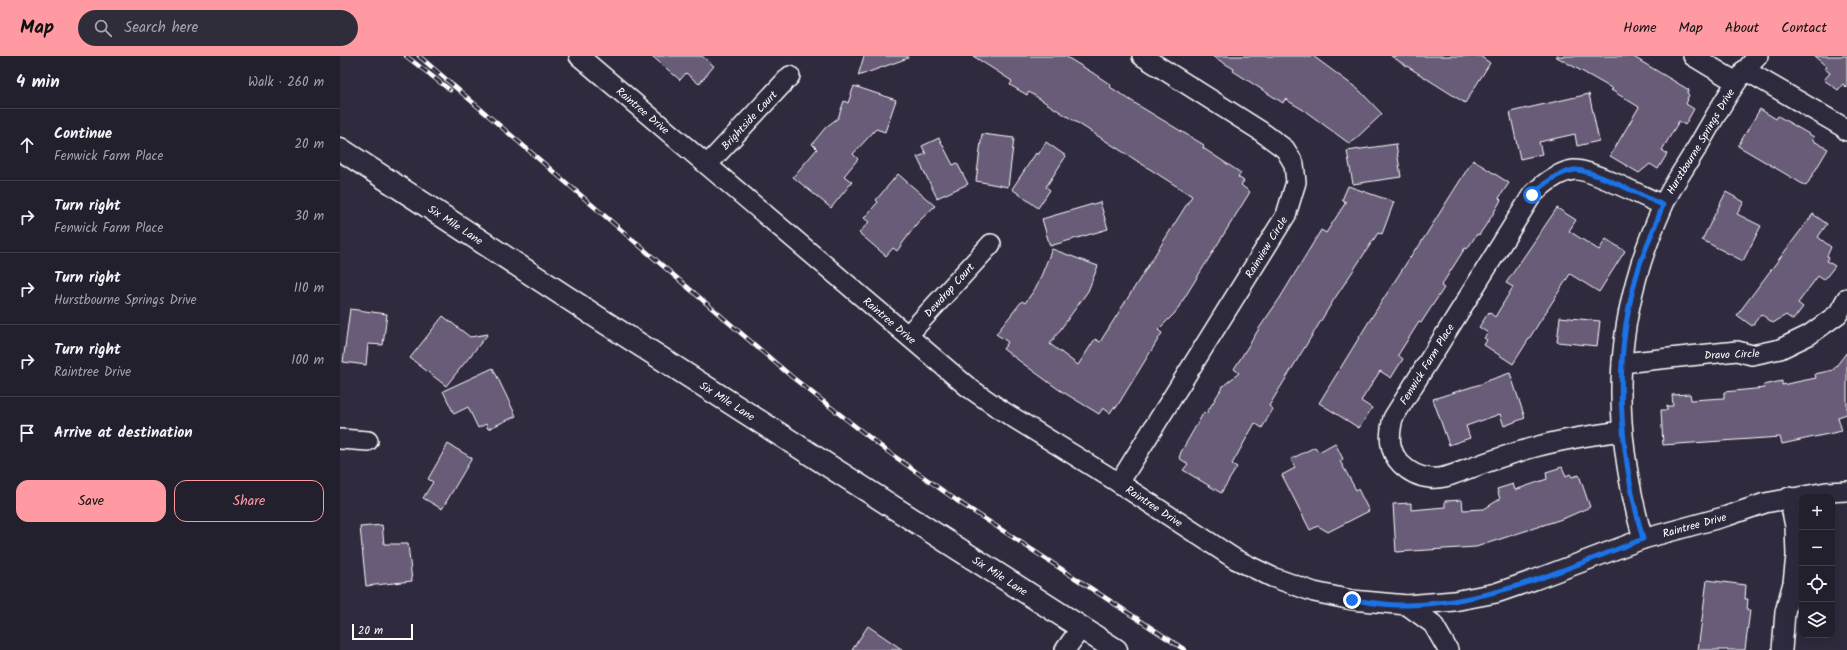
<!DOCTYPE html>
<html lang="en">
<head>
<meta charset="utf-8">
<style>
	:root { --surface:#23202e; --page:#2f2d3a; --text:#f1f3f6; --muted:#a3a3aa; --line:#403e4a; --accent:#ff9aa2 }
	body { margin:0; font-family:Kalam,sans-serif; background:var(--page); color:var(--text) }
	.controls { position:absolute; right:12px; bottom:12px; display:grid; overflow:hidden; border-radius:8px; box-shadow:0 4px 16px #0002 }
	.controls button { width:36px; height:36px; display:grid; place-items:center; padding:0; border:0; border-bottom:1px solid var(--line); background:var(--surface); color:var(--text); font:20px sans-serif }
	.scale { position:absolute; left:12px; bottom:10px; width:61px; box-sizing:border-box; padding-left:4px; border:2px solid #fff; border-top:0; font-size:11px; line-height:14px; white-space:nowrap; color:#fff; -webkit-text-stroke:3px #2f2a3d; paint-order:stroke }
	.stop { position:absolute; width:12px; height:12px; margin:-9px; border:3px solid #1a73e8; border-radius:50%; background:#fff }
	.stop.end { background:#1a73e8; border-color:#fff; box-shadow:0 1px 4px #0008 }
	.list { margin:0; padding:0; list-style:none }
	h2 { display:flex; justify-content:space-between; align-items:center; height:52px; margin:0; padding:0 16px; font-size:17px }
	h2 small { font-size:13px; font-weight:400; color:var(--muted) }
	.list li { display:grid; grid-template-columns:26px 1fr auto; gap:12px; align-items:center; box-sizing:border-box; height:72px; padding:0 16px; border-top:1px solid var(--line) }
	.list b { display:block; font-size:15px; white-space:nowrap }
	.list p { margin:0; font-size:13px; white-space:nowrap; color:var(--muted) }
	.list em { font-size:13px; font-style:normal; color:var(--muted) }
	.actions { display:flex; gap:8px; padding:12px 16px }
	.actions a { flex:1; padding:9px 0; border:1px solid var(--accent); border-radius:12px; text-align:center; font-size:14px; color:var(--accent) }
	.actions .main { background:var(--accent); color:#111 }
	.icon { flex:none; width:22px; height:22px; fill:none; stroke:currentColor; stroke-width:2; stroke-linecap:round; stroke-linejoin:round }
	.map { position:relative; flex:none; width:1507px; height:594px; overflow:hidden }
	header { display:flex; align-items:center; gap:24px; box-sizing:border-box; height:56px; padding:0 20px; background:var(--accent); color:#111 }
	header strong { font-size:19px }
	nav { display:flex; gap:22px; margin-inline-start:auto; font-size:14px }
	.search { width:280px; height:36px; background:var(--page); display:flex; align-items:center; gap:10px; box-sizing:border-box; padding:0 14px; border-radius:22px; color:var(--muted); font-size:15px }
	main { display:flex }
	aside { flex:1; background:var(--surface) }
	.map>svg:first-child { display:block }
	.building { fill:#685c79; stroke:#fff }
	.lines { fill:none; stroke-linecap:round; stroke-linejoin:round }
	.minor-casing { stroke:#fff; stroke-width:22 }
	.tertiary-casing { stroke:#fff; stroke-width:25 }
	.minor { stroke:#2f2a3d; stroke-width:19 }
	.tertiary { stroke:#2f2a3d; stroke-width:22 }
	.rail-casing { stroke:#fff; stroke-width:4.5 }
	.rail { stroke:#2f2a3d; stroke-width:3; stroke-dasharray:9; stroke-linecap:butt }
	.route { stroke:#1a73e8; stroke-width:5 }
	.labels { text-anchor:middle; stroke-width:4; stroke-linejoin:round; paint-order:stroke }
	.street-label { font-size:11px; fill:#fff; stroke:#2f2a3d }
</style>
</head>
<body>
<header>
<strong>Map</strong>
<div class="search"><svg class="icon" aria-label="search" viewBox="0 0 24 24"><circle cx="10" cy="10" r="6"/><path d="M15 15l6 6"/></svg>Search here</div>
<nav><a>Home</a><a>Map</a><a>About</a><a>Contact</a></nav>
</header>
<main>
<aside>
<h2>4 min<small>Walk · 260 m</small></h2>
<ul class="list">
<li><svg class="icon" aria-label="ahead" viewBox="0 0 24 24"><path d="M12 20V5M6 11l6-6 6 6"/></svg><div><b>Continue</b><p>Fenwick Farm Place</p></div><em>20 m</em></li>
<li><svg class="icon" aria-label="right" viewBox="0 0 24 24"><path d="M7 20v-9h11M14 6l5 5-5 5"/></svg><div><b>Turn right</b><p>Fenwick Farm Place</p></div><em>30 m</em></li>
<li><svg class="icon" aria-label="right" viewBox="0 0 24 24"><path d="M7 20v-9h11M14 6l5 5-5 5"/></svg><div><b>Turn right</b><p>Hurstbourne Springs Drive</p></div><em>110 m</em></li>
<li><svg class="icon" aria-label="right" viewBox="0 0 24 24"><path d="M7 20v-9h11M14 6l5 5-5 5"/></svg><div><b>Turn right</b><p>Raintree Drive</p></div><em>100 m</em></li>
<li><svg class="icon" aria-label="arrive" viewBox="0 0 24 24"><path d="M6 21V4h12l-3 4 3 4H6"/></svg><div><b>Arrive at destination</b></div></li>
</ul>
<div class="actions"><a class="main">Save</a><a>Share</a></div>
</aside>
<div class="map">
<svg width="1507" height="594" viewBox="0 0 1507 594">
	<rect width="100%" height="100%" fill="#2f2a3d"/>
	<filter id="ink" filterUnits="userSpaceOnUse"><feTurbulence type="fractalNoise" baseFrequency=".025" numOctaves="2"/><feDisplacementMap in="SourceGraphic" scale="8" xChannelSelector="R" yChannelSelector="G"/><feConvolveMatrix kernelMatrix="1 2 1 2 8 2 1 2 1" color-interpolation-filters="sRGB"/></filter>
	<g filter="url(#ink)">
		<g class="building">
			<path d="M 312,0 L 362,0 L 374,10 L 359,28 L 346,17 L 340,24 Z"/>
			<path d="M 524,0 L 568,0 L 568,2 L 518,20 Z"/>
			<path d="M 633,0 L 725,0 L 753,17 L 771,29 L 770,31 L 801,51 L 864,89 L 863,92 L 901,117 L 898,121 L 904,125 L 901,129 L 910,136 L 835,257 L 818,274 L 822,277 L 776,352 L 774,351 L 770,357 L 763,352 L 759,358 L 718,333 L 663,293 L 668,286 L 656,278 L 682,245 L 685,247 L 697,230 L 712,193 L 758,210 L 748,235 L 710,288 L 738,309 L 755,283 L 760,286 L 852,140 L 689,36 L 687,39 L 670,29 L 672,25 Z"/>
			<path d="M 872,0 L 973,0 L 1019,34 L 1042,58 L 1010,88 L 965,55 L 945,43 L 943,47 L 893,15 L 894,13 Z"/>
			<path d="M 1051,0 L 1140,0 L 1150,7 L 1125,47 Z"/>
			<path d="M 1215,0 L 1292,0 L 1349,34 L 1347,37 L 1349,39 L 1347,43 L 1348,43 L 1346,48 L 1354,53 L 1345,69 L 1339,65 L 1322,94 L 1327,98 L 1318,113 L 1310,108 L 1299,117 L 1270,100 L 1299,51 L 1271,34 L 1273,33 Z"/>
			<path d="M 1474,0 L 1507,0 L 1507,32 L 1503,28 L 1498,34 L 1484,24 L 1490,17 L 1485,13 L 1487,11 Z"/>
			<path d="M 514,30 L 556,44 L 545,76 L 536,73 L 513,98 L 518,103 L 504,120 L 512,126 L 491,152 L 453,121 L 477,93 L 472,88 L 486,71 L 498,62 L 504,45 L 508,47 Z"/>
			<path d="M 1249,38 L 1259,85 L 1237,90 L 1235,78 L 1199,86 L 1202,98 L 1180,103 L 1170,56 Z"/>
			<path d="M 1420,53 L 1436,63 L 1438,60 L 1474,81 L 1472,84 L 1488,93 L 1466,130 L 1398,90 Z"/>
			<path d="M 642,78 L 674,82 L 668,131 L 636,125 Z"/>
			<path d="M 599,82 L 613,109 L 617,107 L 628,128 L 597,142 L 577,101 L 586,98 L 582,90 Z"/>
			<path d="M 706,86 L 726,100 L 706,131 L 710,134 L 698,152 L 672,133 L 696,97 L 698,99 Z"/>
			<path d="M 1056,88 L 1061,121 L 1013,128 L 1007,95 Z"/>
			<path d="M 1133,104 L 1169,127 L 1159,142 L 1161,144 L 1150,163 L 1139,179 L 1137,178 L 1127,193 L 1125,192 L 1101,230 L 1104,232 L 1092,250 L 1081,267 L 1079,266 L 1058,299 L 1063,303 L 1051,322 L 1040,315 L 1021,345 L 1032,352 L 1019,372 L 979,347 L 1028,267 L 1076,192 L 1077,193 Z"/>
			<path d="M 558,118 L 595,150 L 578,166 L 557,195 L 553,192 L 546,200 L 519,177 L 529,166 L 524,162 L 538,146 L 536,144 Z"/>
			<path d="M 1008,130 L 1054,146 L 1042,178 L 1038,177 L 993,245 L 929,350 L 933,353 L 922,372 L 915,367 L 892,408 L 897,411 L 881,437 L 843,414 L 848,408 L 839,402 L 841,396 L 864,356 L 866,358 L 883,330 L 899,317 L 894,313 L 920,271 L 940,242 L 981,174 L 986,177 L 1006,146 L 1002,144 Z"/>
			<path d="M 1386,136 L 1404,146 L 1397,158 L 1421,170 L 1403,205 L 1362,184 Z"/>
			<path d="M 760,146 L 768,173 L 710,190 L 702,163 Z"/>
			<path d="M 1217,152 L 1236,164 L 1229,175 L 1259,194 L 1266,183 L 1285,195 L 1259,236 L 1230,218 L 1173,308 L 1144,289 L 1147,284 L 1144,282 L 1148,277 L 1139,271 L 1149,256 L 1155,261 L 1173,231 L 1166,227 Z"/>
			<path d="M 1473,158 L 1487,168 L 1478,181 L 1491,191 L 1487,200 L 1489,201 L 1487,205 L 1495,210 L 1484,224 L 1478,220 L 1458,247 L 1463,251 L 1453,264 L 1446,259 L 1433,267 L 1421,258 L 1412,270 L 1397,259 Z"/>
			<path d="M 10,253 L 47,258 L 43,289 L 28,288 L 26,309 L 3,306 Z"/>
			<path d="M 103,260 L 130,281 L 148,278 L 106,330 L 70,302 Z"/>
			<path d="M 1220,261 L 1260,265 L 1257,290 L 1217,286 Z"/>
			<path d="M 1507,296 L 1507,358 L 1498,361 L 1502,375 L 1442,388 L 1440,381 L 1323,389 L 1321,354 L 1327,354 L 1327,350 L 1333,350 L 1332,339 L 1350,338 L 1351,344 L 1384,342 L 1384,336 L 1425,332 L 1424,329 L 1442,325 L 1442,329 L 1476,322 L 1475,318 L 1493,314 Z"/>
			<path d="M 153,312 L 176,360 L 148,373 L 146,368 L 138,372 L 128,351 L 114,358 L 103,335 Z"/>
			<path d="M 1170,317 L 1185,362 L 1164,370 L 1160,358 L 1126,370 L 1130,382 L 1109,389 L 1093,343 L 1144,327 L 1144,326 Z"/>
			<path d="M 995,387 L 1003,403 L 1000,405 L 1016,434 L 1018,433 L 1029,455 L 988,476 L 978,470 L 970,474 L 942,419 L 955,412 L 951,403 L 975,391 L 979,396 Z"/>
			<path d="M 108,388 L 132,402 L 102,453 L 83,442 L 93,426 L 88,423 Z"/>
			<path d="M 1222,411 L 1226,420 L 1230,418 L 1232,421 L 1239,419 L 1250,451 L 1225,462 L 1136,491 L 1056,496 L 1053,448 L 1071,447 L 1071,454 L 1105,451 L 1105,445 L 1122,444 L 1123,454 L 1144,453 L 1160,443 L 1157,433 L 1173,428 L 1175,434 L 1207,423 L 1206,416 Z"/>
			<path d="M 42,469 L 44,488 L 68,488 L 72,525 L 26,530 L 20,471 Z"/>
			<path d="M 1367,524 L 1406,529 L 1405,543 L 1408,543 L 1407,554 L 1410,554 L 1405,594 L 1358,594 Z"/>
			<path d="M 528,570 L 563,594 L 512,594 Z"/>
		</g>
		<g class="lines">
			<g class="minor-casing">
				<g id="minor">
					<path id="s1" d="M 239,0 L 628,331 L 661,354 L 779,427 L 895,503 L 932,521 L 974,536 L 1012,544 L 1067,549 L 1114,545 L 1156,537 L 1194,524 L 1303,483 L 1387,460 L 1425,447 L 1486,436 L 1507,435"/>
					<path d="M 1353,0 L 1396,26"/>
					<path d="M 1405,14 L 1503,71 L 1507,75"/>
					<path id="s2" d="M 368,108 L 450,20"/>
					<path id="s3" d="M 568,279 L 651,188"/>
					<path d="M 1282,307 L 1397,295 L 1412,299 L 1440,293 L 1469,279 L 1498,258 L 1507,242"/>
					<path id="s4" d="M 1282,375 C 1252,379 1223,383 1195,391 C 1173,397 1152,404 1131,412 C 1118,416 1104,424 1090,422 C 1079,421 1069,416 1061,408 C 1048,395 1049,379 1053,362 L 1192,139 C 1203,128 1218,116 1234,114 C 1248,112 1306,142 1323,149"/>
					<path d="M 0,383 L 28,385"/>
					<path id="s5" d="M 779,427 L 946,159 L 956,126 L 954,108 L 945,93 L 919,74 L 802,0"/>
					<path id="s6" d="M 1303,483 C 1270,365 1272,262 1323,150 C 1332,129 1346,110 1358,90 C 1376,59 1393,26 1418,0"/>
					<path d="M 1067,549 L 1093,568 L 1108,594"/>
					<path d="M 725,594 L 741,572"/>
					<path d="M 1442,594 L 1445,556 L 1453,527 L 1456,500 L 1455,470 L 1449,441"/>
				</g>
			</g>
			<g class="tertiary-casing">
				<g id="tertiary">
					<path id="s7" d="M 0,93 L 266,267 L 776,594"/>
				</g>
			</g>
			<use href="#minor" class="minor"/>
			<use href="#tertiary" class="tertiary"/>
			<g class="rail-casing">
				<g id="rail">
					<path d="M 66,0 L 110,34"/>
					<path d="M 79,0 L 452,321 L 547,395 L 616,444 L 845,594"/>
				</g>
			</g>
			<use href="#rail" class="rail"/>
		</g>
	</g>
	<g class="lines" filter="url(#ink)">
		<path class="route" d="M 1012,544 C 1030,546 1049,550 1067,549 C 1152,547 1225,513 1303,483 C 1278,392 1271,299 1300,208 C 1307,188 1316,168 1323,149 C 1306,142 1249,112 1234,114 C 1218,117 1203,128 1192,139"/>
	</g>
	<g class="labels">
		<g class="street-label">
			<text dy="4" stroke="none"><textPath href="#s1" startOffset="84">Raintree Drive</textPath></text>
			<text dy="4" stroke="none"><textPath href="#s2" startOffset="60">Brightside Court</textPath></text>
			<text dy="4" stroke="none"><textPath href="#s6" startOffset="416">Hurstbourne Springs Drive</textPath></text>
			<text dy="4" stroke="none"><textPath href="#s7" startOffset="138">Six Mile Lane</textPath></text>
			<text dy="4" stroke="none"><textPath href="#s5" startOffset="278">Rainview Circle</textPath></text>
			<text dy="4" stroke="none"><textPath href="#s3" startOffset="61">Dewdrop Court</textPath></text>
			<text dy="4" stroke="none"><textPath href="#s1" startOffset="408">Raintree Drive</textPath></text>
			<text transform="translate(1392 298) rotate(-2)" y="4">Dravo Circle</text>
			<text dy="4" stroke="none"><textPath href="#s4" startOffset="344">Fenwick Farm Place</textPath></text>
			<text dy="4" stroke="none"><textPath href="#s7" startOffset="462">Six Mile Lane</textPath></text>
			<text dy="4" stroke="none"><textPath href="#s1" startOffset="732">Raintree Drive</textPath></text>
			<text dy="4" stroke="none"><textPath href="#s1" startOffset="1308">Raintree Drive</textPath></text>
			<text dy="4" stroke="none"><textPath href="#s7" startOffset="786">Six Mile Lane</textPath></text>
		</g>
	</g>
</svg>
<div class="controls">
<button>+</button>
<button>−</button>
<button><svg class="icon" aria-label="locate" viewBox="0 0 24 24"><circle cx="12" cy="12" r="6"/><path d="M12 2v4M12 18v4M2 12h4M18 12h4"/></svg></button>
<button><svg class="icon" aria-label="layers" viewBox="0 0 24 24"><path d="M12 4l9 5-9 5-9-5zM3 14l9 5 9-5"/></svg></button>
</div>
<div class="scale">20 m</div>
<div class="stop" style="left:1192px;top:139px"></div>
<div class="stop end" style="left:1012px;top:544px"></div>
</div>
</main>
</body>
</html>
